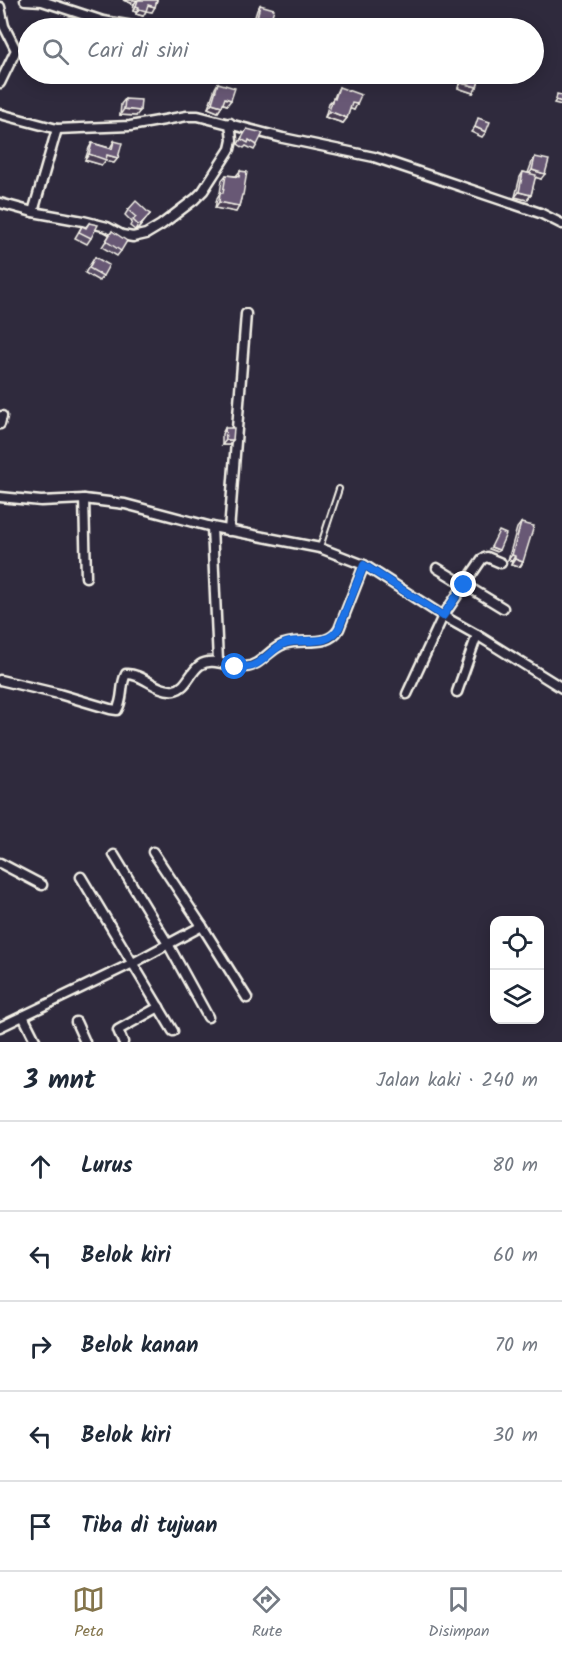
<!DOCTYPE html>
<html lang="id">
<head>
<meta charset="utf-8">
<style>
	:root { --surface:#fff; --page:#f2f2f3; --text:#1f2937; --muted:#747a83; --line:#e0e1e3; --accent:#84754c }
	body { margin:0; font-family:Kalam,sans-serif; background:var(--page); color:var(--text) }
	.controls { position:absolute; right:18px; bottom:18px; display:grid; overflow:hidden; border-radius:12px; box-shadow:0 3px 15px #0003 }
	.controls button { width:54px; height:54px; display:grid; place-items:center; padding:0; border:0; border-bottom:2px solid var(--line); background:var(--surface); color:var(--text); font:30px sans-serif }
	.stop { position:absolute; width:18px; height:18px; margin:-14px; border:4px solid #1a73e8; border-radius:50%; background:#fff }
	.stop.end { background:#1a73e8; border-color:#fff; box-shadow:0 2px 6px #0008 }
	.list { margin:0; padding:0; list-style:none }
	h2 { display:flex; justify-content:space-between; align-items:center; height:78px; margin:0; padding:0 24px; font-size:26px }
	h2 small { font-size:20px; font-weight:400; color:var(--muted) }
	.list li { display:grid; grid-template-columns:39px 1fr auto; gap:18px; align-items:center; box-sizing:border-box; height:90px; padding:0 24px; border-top:2px solid var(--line) }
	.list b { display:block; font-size:22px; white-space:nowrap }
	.list em { font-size:20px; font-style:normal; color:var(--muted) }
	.icon { flex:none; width:33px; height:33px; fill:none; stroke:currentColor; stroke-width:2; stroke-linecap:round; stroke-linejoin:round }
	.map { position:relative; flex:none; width:562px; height:1042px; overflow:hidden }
	.search { position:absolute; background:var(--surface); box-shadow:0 3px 15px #0003; left:18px; right:18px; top:18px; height:66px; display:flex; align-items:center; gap:15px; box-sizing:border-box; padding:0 21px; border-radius:33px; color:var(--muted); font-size:22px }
	.sheet { height:528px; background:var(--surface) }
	nav { display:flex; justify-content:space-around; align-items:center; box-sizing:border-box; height:84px; border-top:2px solid var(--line); background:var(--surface); font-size:16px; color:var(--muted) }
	nav a { display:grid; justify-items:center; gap:3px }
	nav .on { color:var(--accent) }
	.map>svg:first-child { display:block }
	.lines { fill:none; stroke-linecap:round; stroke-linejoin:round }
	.service-casing { stroke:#f4f1e8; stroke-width:8 }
	.minor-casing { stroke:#f4f1e8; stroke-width:13 }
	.service { stroke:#2f2a3d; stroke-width:4 }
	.minor { stroke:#2f2a3d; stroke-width:8 }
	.wall { fill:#594d65; stroke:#f4f1e8; stroke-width:1.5 }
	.shaded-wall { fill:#483e52; stroke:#f4f1e8; stroke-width:1.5 }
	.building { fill:#675975; stroke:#f4f1e8; stroke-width:1.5 }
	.route { stroke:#1a73e8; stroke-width:8 }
</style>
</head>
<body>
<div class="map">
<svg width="562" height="1042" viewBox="0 0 562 1042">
	<rect width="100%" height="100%" fill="#2f2a3d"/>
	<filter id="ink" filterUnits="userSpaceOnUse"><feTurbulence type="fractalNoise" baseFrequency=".0167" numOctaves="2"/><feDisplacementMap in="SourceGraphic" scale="12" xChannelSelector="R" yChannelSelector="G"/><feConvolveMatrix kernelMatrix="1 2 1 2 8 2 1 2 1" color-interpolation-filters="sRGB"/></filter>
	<g filter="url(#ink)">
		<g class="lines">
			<g class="service-casing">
				<path id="service" d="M 320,547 L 339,489"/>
			</g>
			<g class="minor-casing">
				<g id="minor">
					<path d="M 25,0 L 42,1 L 103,21 L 145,28"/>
					<path d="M 0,7 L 4,26 L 16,50 L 0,83"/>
					<path d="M 0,114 L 57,129 L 130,126 L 187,116 L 198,116 L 283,138 L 374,157 L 540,213 L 562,224"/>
					<path d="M 0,203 L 33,212 L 83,221 L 107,227 L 122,235 L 133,237 L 146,234 L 161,225 L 195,199 L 203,191 L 230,149 L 232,140 L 230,123"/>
					<path d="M 33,212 L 57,129"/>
					<path d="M 0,424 L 2,416"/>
					<path d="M 0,497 L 41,501 L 84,499 L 125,504 L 212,527 L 320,548 L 364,565 L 443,616 L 477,635 L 562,688"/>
					<path d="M 84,499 L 86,577"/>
					<path d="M 212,527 L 218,662"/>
					<path d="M 229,531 L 246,314"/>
					<path d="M 437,568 L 503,608"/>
					<path d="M 0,680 L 59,694 L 110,709 L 117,710 C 124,699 120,685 126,674 C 143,673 156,692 174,690 C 187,688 190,672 200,665 C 212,656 231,668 245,667 C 261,666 269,649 284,644 C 303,637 327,649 339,629 L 364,565"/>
					<path d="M 457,692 L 477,635"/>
					<path d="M 407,694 L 443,616 L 482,559 L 487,557 L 501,563"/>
					<path d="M 153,852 L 202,926 L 247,998"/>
					<path d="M 114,855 L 168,944 L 208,1017"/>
					<path d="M 0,863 L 42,885"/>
					<path d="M 81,877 L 173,1031"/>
					<path d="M 23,1016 L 36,1042"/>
					<path d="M 76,1022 L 85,1042"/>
					<path d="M 0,1027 L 133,963 L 202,926"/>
					<path d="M 123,1042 L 118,1030 L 159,1007"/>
				</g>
			</g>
			<use href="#service" class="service"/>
			<use href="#minor" class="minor"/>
		</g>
		<g class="wall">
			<path d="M 123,0 L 157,0 L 152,12 L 146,11 L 143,16 L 136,14 L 136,12 L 133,11 L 134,4 Z"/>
			<path d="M 260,5 L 266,27 L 253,23 L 257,10 Z"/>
			<path d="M 462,74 L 481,74 L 477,87 L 473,93 L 458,88 Z"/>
			<path d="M 218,83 L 227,105 L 223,104 L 218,112 L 208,108 L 215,88 Z"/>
			<path d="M 339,87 L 357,104 L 354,110 L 350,108 L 347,118 L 343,123 L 325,117 L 329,103 L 334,98 L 336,93 Z"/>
			<path d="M 125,99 L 136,116 L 120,115 L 121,104 Z"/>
			<path d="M 247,129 L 257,145 L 254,150 L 246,146 L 244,148 L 238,144 Z"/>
			<path d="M 114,141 L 118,158 L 114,163 L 105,161 L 102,165 L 85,160 L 89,148 L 92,143 L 110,148 Z"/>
			<path d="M 535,157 L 541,179 L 535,177 L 531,195 L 527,200 L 515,197 L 520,177 L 523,172 L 528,173 L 532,162 Z"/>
			<path d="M 240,171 L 241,199 L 239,206 L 236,212 L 215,208 L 217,198 L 220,193 L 222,180 L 226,175 L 236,176 Z"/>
			<path d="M 128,210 L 150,214 L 138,229 L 135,230 L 130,226 L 132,222 L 125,215 Z"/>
			<path d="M 89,223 L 91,238 L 87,244 L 75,238 L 82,226 L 85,228 Z"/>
			<path d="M 112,231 L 121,251 L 117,256 L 102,247 Z"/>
			<path d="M 95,257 L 103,276 L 99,281 L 85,273 Z"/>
			<path d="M 225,428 L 229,445 L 222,445 L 222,434 Z"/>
			<path d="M 521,523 L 523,562 L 520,567 L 511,565 L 512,561 L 508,560 L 517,528 Z"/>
		</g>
		<g class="shaded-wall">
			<path d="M 123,0 L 137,0 L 134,4 Z"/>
			<path d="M 148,5 L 155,7 L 152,12 L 146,11 L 143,16 L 136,14 L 139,9 Z"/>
			<path d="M 136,6 L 139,7 L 136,12 L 133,11 Z"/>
			<path d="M 257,18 L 270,22 L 266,27 L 253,23 Z"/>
			<path d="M 461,83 L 477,87 L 473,93 L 458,88 Z"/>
			<path d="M 225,98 L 231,100 L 227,105 L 221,103 Z"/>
			<path d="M 556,100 L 562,102 L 562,105 L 554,103 Z"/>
			<path d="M 212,103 L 222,106 L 218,112 L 208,108 Z"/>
			<path d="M 352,103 L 357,104 L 354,110 L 348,108 Z"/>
			<path d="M 124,109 L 140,111 L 136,116 L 120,115 Z"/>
			<path d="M 329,111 L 347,118 L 343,123 L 325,117 Z"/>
			<path d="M 475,127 L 486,132 L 482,137 L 471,132 Z"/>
			<path d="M 89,154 L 107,155 L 118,158 L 114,163 L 105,161 L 102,165 L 85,160 Z"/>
			<path d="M 532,170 L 545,174 L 541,179 L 528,175 Z"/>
			<path d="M 519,192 L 531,195 L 527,200 L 515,197 Z"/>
			<path d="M 219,202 L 239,206 L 236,212 L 215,208 Z"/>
			<path d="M 150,214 L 138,229 L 135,230 L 138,225 Z"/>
			<path d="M 226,440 L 233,440 L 229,445 L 222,445 Z"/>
			<path d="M 491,547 L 499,550 L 497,552 L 489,549 Z"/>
			<path d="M 512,555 L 515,556 L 512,561 L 508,560 Z"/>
			<path d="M 515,559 L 523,562 L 520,567 L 511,565 Z"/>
		</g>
		<g class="building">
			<path d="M 138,0 L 157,0 L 155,7 L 148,5 L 146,11 L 139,9 L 139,7 L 136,6 Z"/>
			<path d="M 260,5 L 274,9 L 270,22 L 257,18 Z"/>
			<path d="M 464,74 L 481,74 L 477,87 L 461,83 Z"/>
			<path d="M 218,83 L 235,88 L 231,100 L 225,98 L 222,106 L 212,103 Z"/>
			<path d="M 339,87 L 361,95 L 357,104 L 352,103 L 347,118 L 329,111 L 333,98 L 335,99 Z"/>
			<path d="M 557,94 L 562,95 L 562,102 L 556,100 Z"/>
			<path d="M 125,99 L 141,100 L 140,111 L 124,109 Z"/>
			<path d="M 478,118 L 490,122 L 486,132 L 475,127 Z"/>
			<path d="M 247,129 L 263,133 L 257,145 L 249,140 L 248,143 L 241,139 Z"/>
			<path d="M 114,141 L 122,143 L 118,158 L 107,155 L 106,160 L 89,154 L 92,143 L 112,149 Z"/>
			<path d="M 535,157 L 549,160 L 545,174 L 532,170 Z"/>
			<path d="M 240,171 L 247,172 L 243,195 L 242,195 L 239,206 L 219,202 L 220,193 L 223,193 L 226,175 L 239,177 Z"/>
			<path d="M 523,172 L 536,175 L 531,195 L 519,192 Z"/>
			<path d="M 136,201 L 150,214 L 141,224 L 138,225 L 133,220 L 136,217 L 128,210 Z"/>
			<path d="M 89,223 L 98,225 L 91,238 L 79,232 L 82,226 L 86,228 Z"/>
			<path d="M 112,231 L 127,241 L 121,251 L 106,241 Z"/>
			<path d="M 95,257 L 109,265 L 103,276 L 89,268 Z"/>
			<path d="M 225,428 L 234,428 L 233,440 L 226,440 Z"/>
			<path d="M 521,523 L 534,526 L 523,562 L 515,559 L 515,556 L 512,555 Z"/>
			<path d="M 499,531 L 506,534 L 499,550 L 491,547 Z"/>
		</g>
	</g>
	<g class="lines" filter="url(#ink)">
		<path class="route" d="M 235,667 C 241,667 249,668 254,665 C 266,660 273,647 286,643 C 304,637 327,648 339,628 L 364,565 L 443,616 L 464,585"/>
	</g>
</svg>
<div class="controls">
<button><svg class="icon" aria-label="locate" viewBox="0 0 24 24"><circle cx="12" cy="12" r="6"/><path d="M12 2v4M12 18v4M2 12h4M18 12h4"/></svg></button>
<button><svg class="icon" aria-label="layers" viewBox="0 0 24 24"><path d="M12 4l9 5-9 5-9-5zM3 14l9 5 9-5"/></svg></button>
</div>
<div class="stop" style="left:235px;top:667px"></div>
<div class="stop end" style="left:464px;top:585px"></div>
<div class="search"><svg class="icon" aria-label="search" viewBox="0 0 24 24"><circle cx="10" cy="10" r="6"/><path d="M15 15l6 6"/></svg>Cari di sini</div>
</div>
<section class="sheet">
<h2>3 mnt<small>Jalan kaki · 240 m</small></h2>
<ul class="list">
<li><svg class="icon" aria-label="ahead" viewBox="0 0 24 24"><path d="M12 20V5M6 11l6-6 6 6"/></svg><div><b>Lurus</b></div><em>80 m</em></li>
<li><svg class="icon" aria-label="left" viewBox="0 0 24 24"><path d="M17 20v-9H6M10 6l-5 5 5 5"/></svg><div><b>Belok kiri</b></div><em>60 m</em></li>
<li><svg class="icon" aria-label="right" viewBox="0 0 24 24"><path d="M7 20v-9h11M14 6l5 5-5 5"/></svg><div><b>Belok kanan</b></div><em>70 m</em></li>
<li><svg class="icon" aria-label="left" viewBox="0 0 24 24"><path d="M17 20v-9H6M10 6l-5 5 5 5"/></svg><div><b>Belok kiri</b></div><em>30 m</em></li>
<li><svg class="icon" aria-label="arrive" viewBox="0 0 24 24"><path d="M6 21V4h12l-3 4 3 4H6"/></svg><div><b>Tiba di tujuan</b></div></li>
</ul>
</section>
<nav>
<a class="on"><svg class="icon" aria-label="map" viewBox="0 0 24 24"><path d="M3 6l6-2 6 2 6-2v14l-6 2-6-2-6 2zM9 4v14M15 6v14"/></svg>Peta</a>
<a><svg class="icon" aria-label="directions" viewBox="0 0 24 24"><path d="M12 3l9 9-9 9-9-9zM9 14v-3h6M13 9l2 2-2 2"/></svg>Rute</a>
<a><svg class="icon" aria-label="saved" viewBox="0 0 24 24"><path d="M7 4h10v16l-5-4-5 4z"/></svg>Disimpan</a>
</nav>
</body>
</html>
